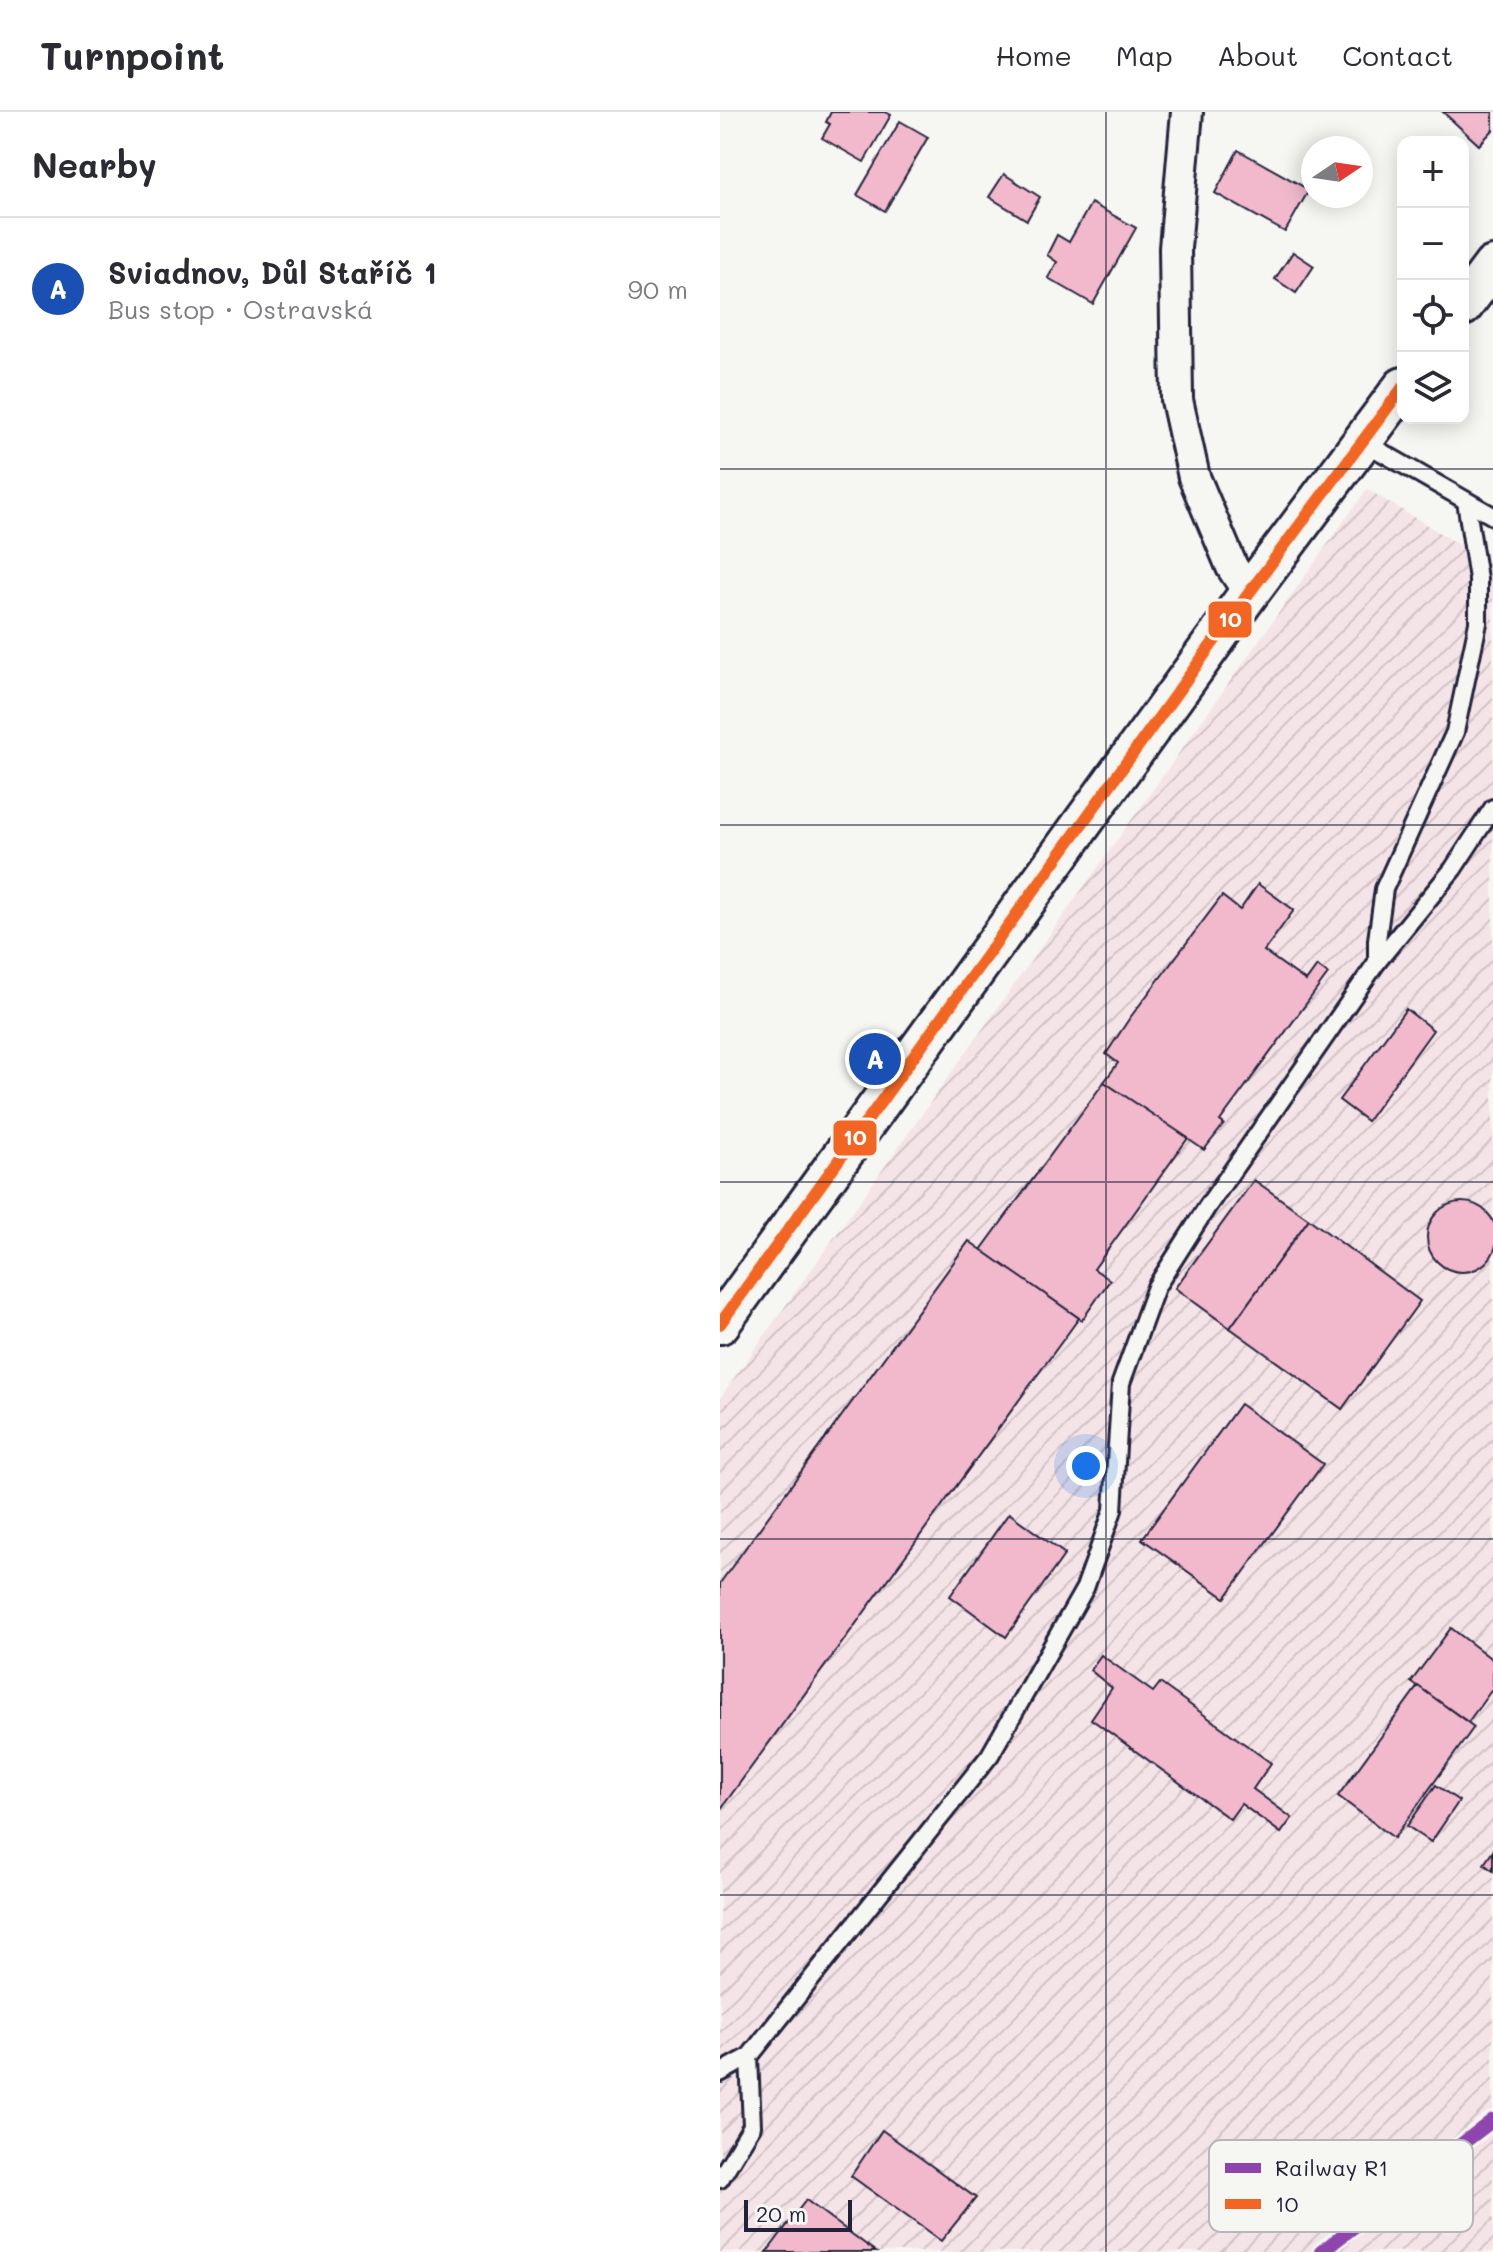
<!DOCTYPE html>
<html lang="en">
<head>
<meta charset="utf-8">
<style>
	:root { --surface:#fff; --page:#f7f7f7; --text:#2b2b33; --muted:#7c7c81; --line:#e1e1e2; --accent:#1f6fb2 }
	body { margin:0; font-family:Mali,sans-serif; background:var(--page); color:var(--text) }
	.controls { position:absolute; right:24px; top:24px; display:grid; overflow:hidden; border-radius:16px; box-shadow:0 4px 20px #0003 }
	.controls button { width:72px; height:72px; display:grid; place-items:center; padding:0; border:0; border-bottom:2px solid var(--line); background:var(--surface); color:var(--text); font:40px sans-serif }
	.compass { position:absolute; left:581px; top:24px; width:72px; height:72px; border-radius:50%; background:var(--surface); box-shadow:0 4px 20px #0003; rotate:77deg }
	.scale { position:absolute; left:24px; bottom:20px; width:108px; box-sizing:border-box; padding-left:8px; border:4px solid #22223b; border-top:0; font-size:22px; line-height:28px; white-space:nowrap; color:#22223b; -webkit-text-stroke:6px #f6f6f2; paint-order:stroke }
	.you { position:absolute; left:366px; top:1354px; width:28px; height:28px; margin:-20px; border:6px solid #fff; border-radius:50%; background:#1a73e8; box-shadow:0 0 0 12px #1a73e833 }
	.badge { display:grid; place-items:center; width:52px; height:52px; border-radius:50%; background:var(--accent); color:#fff; font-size:26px; font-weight:700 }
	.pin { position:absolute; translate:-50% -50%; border:4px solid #fff; box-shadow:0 2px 8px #0006 }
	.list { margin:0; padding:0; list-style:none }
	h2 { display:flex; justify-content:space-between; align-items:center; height:104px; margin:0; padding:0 32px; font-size:34px }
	h2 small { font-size:26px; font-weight:400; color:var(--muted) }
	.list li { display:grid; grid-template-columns:52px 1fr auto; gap:24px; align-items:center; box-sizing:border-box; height:144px; padding:0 32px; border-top:2px solid var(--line) }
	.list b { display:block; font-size:30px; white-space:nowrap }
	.list p { margin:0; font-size:26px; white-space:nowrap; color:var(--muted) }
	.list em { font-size:26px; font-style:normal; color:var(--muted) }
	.icon { flex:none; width:44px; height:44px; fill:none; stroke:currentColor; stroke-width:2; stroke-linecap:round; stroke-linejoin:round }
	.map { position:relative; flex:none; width:773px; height:2140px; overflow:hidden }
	header { display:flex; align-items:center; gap:48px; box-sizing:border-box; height:112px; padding:0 40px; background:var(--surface); border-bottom:2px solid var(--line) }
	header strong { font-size:38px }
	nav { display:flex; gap:44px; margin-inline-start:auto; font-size:28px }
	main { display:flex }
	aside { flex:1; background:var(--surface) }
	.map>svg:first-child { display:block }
	.industrial { fill:url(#industrial-furrows) }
	.building { fill:#f2b9cd; stroke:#22223b; stroke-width:2 }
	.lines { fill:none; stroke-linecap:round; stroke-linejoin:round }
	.service-casing { stroke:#22223b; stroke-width:22 }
	.minor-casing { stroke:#22223b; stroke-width:36 }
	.tertiary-casing { stroke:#22223b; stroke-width:44 }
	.service { stroke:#f6f6f2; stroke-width:16 }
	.minor { stroke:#f6f6f2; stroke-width:30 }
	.tertiary { stroke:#f6f6f2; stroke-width:38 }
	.bus-1-casing { stroke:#f6f6f2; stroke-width:18 }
	.bus-1 { stroke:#f26522; stroke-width:12 }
	.rail-1-casing { stroke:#f6f6f2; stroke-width:20 }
	.rail-1 { stroke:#8e44ad; stroke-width:14 }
	.grid { fill:none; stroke:#22223b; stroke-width:2; stroke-opacity:0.55 }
	.key { fill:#f6f6f2; stroke:#b6b6bb; stroke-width:2 }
	.key-label { font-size:22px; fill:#22223b }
	.line-badge { stroke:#f6f6f2; stroke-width:3 }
	.badge-label { font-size:22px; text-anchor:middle; font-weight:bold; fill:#fff }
</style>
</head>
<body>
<header>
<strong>Turnpoint</strong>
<nav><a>Home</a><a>Map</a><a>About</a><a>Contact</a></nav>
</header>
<main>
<aside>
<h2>Nearby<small></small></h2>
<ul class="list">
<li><span class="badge" style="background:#1a4fb4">A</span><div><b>Sviadnov, Důl Staříč 1</b><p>Bus stop · Ostravská</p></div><em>90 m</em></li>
</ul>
</aside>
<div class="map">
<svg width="773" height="2140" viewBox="0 0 773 2140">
	<defs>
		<pattern id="industrial-furrows" width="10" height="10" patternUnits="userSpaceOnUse" patternTransform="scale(2)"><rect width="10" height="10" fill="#f5e4e7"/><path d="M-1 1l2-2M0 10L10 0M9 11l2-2" fill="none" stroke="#d2c3c7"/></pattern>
	</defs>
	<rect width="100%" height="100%" fill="#f6f6f2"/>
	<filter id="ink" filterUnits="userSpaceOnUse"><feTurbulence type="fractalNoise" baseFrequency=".0125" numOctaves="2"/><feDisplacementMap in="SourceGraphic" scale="16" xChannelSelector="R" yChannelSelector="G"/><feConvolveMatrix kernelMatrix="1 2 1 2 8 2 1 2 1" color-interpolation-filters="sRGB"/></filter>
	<g filter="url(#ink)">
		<path class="industrial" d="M 647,377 L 773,453 L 773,2140 L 0,2140 L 0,1286 Z"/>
		<g class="building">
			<path d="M 111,0 L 165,0 L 171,3 L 144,50 L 102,26 L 110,12 L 106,10 Z"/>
			<path d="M 723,0 L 773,0 L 773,18 L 759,33 Z"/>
			<path d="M 180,9 L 208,25 L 165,99 L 137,83 Z"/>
			<path d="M 518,38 L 589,78 L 565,120 L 495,81 Z"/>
			<path d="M 284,62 L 320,85 L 307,108 L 269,85 Z"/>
			<path d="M 371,91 L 416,116 L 373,192 L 328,166 L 337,150 L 327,143 L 337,123 L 349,130 Z"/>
			<path d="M 573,140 L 594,154 L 576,181 L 555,167 Z"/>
			<path d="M 538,772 L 574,798 L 544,839 L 586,869 L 597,854 L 608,862 L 500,1009 L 504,1012 L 484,1038 L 384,970 L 398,951 L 386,942 L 409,907 L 502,784 L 520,798 Z"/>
			<path d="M 686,897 L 713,918 L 647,1009 L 619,988 Z"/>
			<path d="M 384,970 L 468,1026 L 374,1157 L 390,1168 L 362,1208 L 261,1138 Z"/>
			<path d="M 534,1068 L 589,1107 L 510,1216 L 455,1176 Z"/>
			<circle cx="742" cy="1125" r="35"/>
			<path d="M 589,1107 L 700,1189 L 622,1297 L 510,1216 Z"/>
			<path d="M 249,1129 L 359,1206 L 0,1698 L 0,1471 Z"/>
			<path d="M 520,1292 L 603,1352 L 505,1486 L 422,1427 Z"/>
			<path d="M 289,1401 L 345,1442 L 286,1525 L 230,1484 Z"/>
			<path d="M 731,1516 L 773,1548 L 773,1576 L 748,1610 L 691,1570 Z"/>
			<path d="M 381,1543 L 433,1580 L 440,1571 L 551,1651 L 533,1677 L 572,1706 L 561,1721 L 521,1692 L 510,1707 L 371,1607 L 392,1576 L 370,1558 Z"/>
			<path d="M 698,1574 L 754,1615 L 674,1726 L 618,1684 Z"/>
			<path d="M 716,1673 L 739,1689 L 711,1730 L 687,1714 Z"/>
			<path d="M 773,1739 L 773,1759 L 764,1752 Z"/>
			<path d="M 162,2018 L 256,2086 L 221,2129 L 131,2064 Z"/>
			<path d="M 86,2088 L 156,2140 L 47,2140 Z"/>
		</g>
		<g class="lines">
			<g class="service-casing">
				<g id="service">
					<path d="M 642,329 L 773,404"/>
					<path d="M 657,850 L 733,757 L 773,696"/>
					<path d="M 0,1961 L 29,1945 L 270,1643 L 365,1476 L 393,1398 L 401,1271 L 436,1175 L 487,1095 L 657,850 L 657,828 L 664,777 L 735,620 L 758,511 L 758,467 L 746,389"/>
					<path d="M 0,2067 L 32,2014 L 29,1945"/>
				</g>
			</g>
			<g class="minor-casing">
				<path id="minor" d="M 467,0 L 455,136 L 457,288 L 474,365 L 512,455 L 529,481"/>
			</g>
			<g class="tertiary-casing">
				<g id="tertiary">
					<path d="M 743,194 L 773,154"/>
					<path d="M 0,1212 L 529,481 L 683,275"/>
				</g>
			</g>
			<use href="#service" class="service"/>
			<use href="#minor" class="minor"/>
			<use href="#tertiary" class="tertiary"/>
			<g class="bus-1-casing">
				<path id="bus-1" d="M 0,1212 L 529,481 L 683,275"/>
			</g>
			<use href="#bus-1" class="bus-1"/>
			<g class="rail-1-casing">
				<path id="rail-1" d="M 601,2140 L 773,2008"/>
			</g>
			<use href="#rail-1" class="rail-1"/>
		</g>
	</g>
	<path class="grid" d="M 386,0 L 386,2140M 0,357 L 773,357M 0,713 L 773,713M 0,1070 L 773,1070M 0,1427 L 773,1427M 0,1783 L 773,1783"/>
	<rect x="489" y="2028" width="264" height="92" rx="12" class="key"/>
	<rect x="505" y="2051" width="36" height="10" fill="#8e44ad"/>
	<rect x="505" y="2087" width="36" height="10" fill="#f26522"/>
	<g class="key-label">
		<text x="555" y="2064">Railway R1</text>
		<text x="555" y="2100">10</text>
	</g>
	<g class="line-badge">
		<rect x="487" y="488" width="46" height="39" rx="8" fill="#f26522"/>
		<rect x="112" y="1007" width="46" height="38" rx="8" fill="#f26522"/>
	</g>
	<g class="badge-label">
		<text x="510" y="515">10</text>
		<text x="135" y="1033">10</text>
	</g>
</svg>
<div class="controls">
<button>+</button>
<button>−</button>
<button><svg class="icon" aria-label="locate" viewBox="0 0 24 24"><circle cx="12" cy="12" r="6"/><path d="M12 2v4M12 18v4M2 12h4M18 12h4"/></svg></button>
<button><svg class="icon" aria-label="layers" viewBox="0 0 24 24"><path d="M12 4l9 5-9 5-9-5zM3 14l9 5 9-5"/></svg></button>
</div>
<svg class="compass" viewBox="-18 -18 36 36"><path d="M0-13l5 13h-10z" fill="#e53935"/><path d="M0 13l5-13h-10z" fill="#7c7c81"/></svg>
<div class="scale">20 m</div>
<div class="you"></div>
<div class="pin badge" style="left:155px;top:947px;background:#1a4fb4">A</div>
</div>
</main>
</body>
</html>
